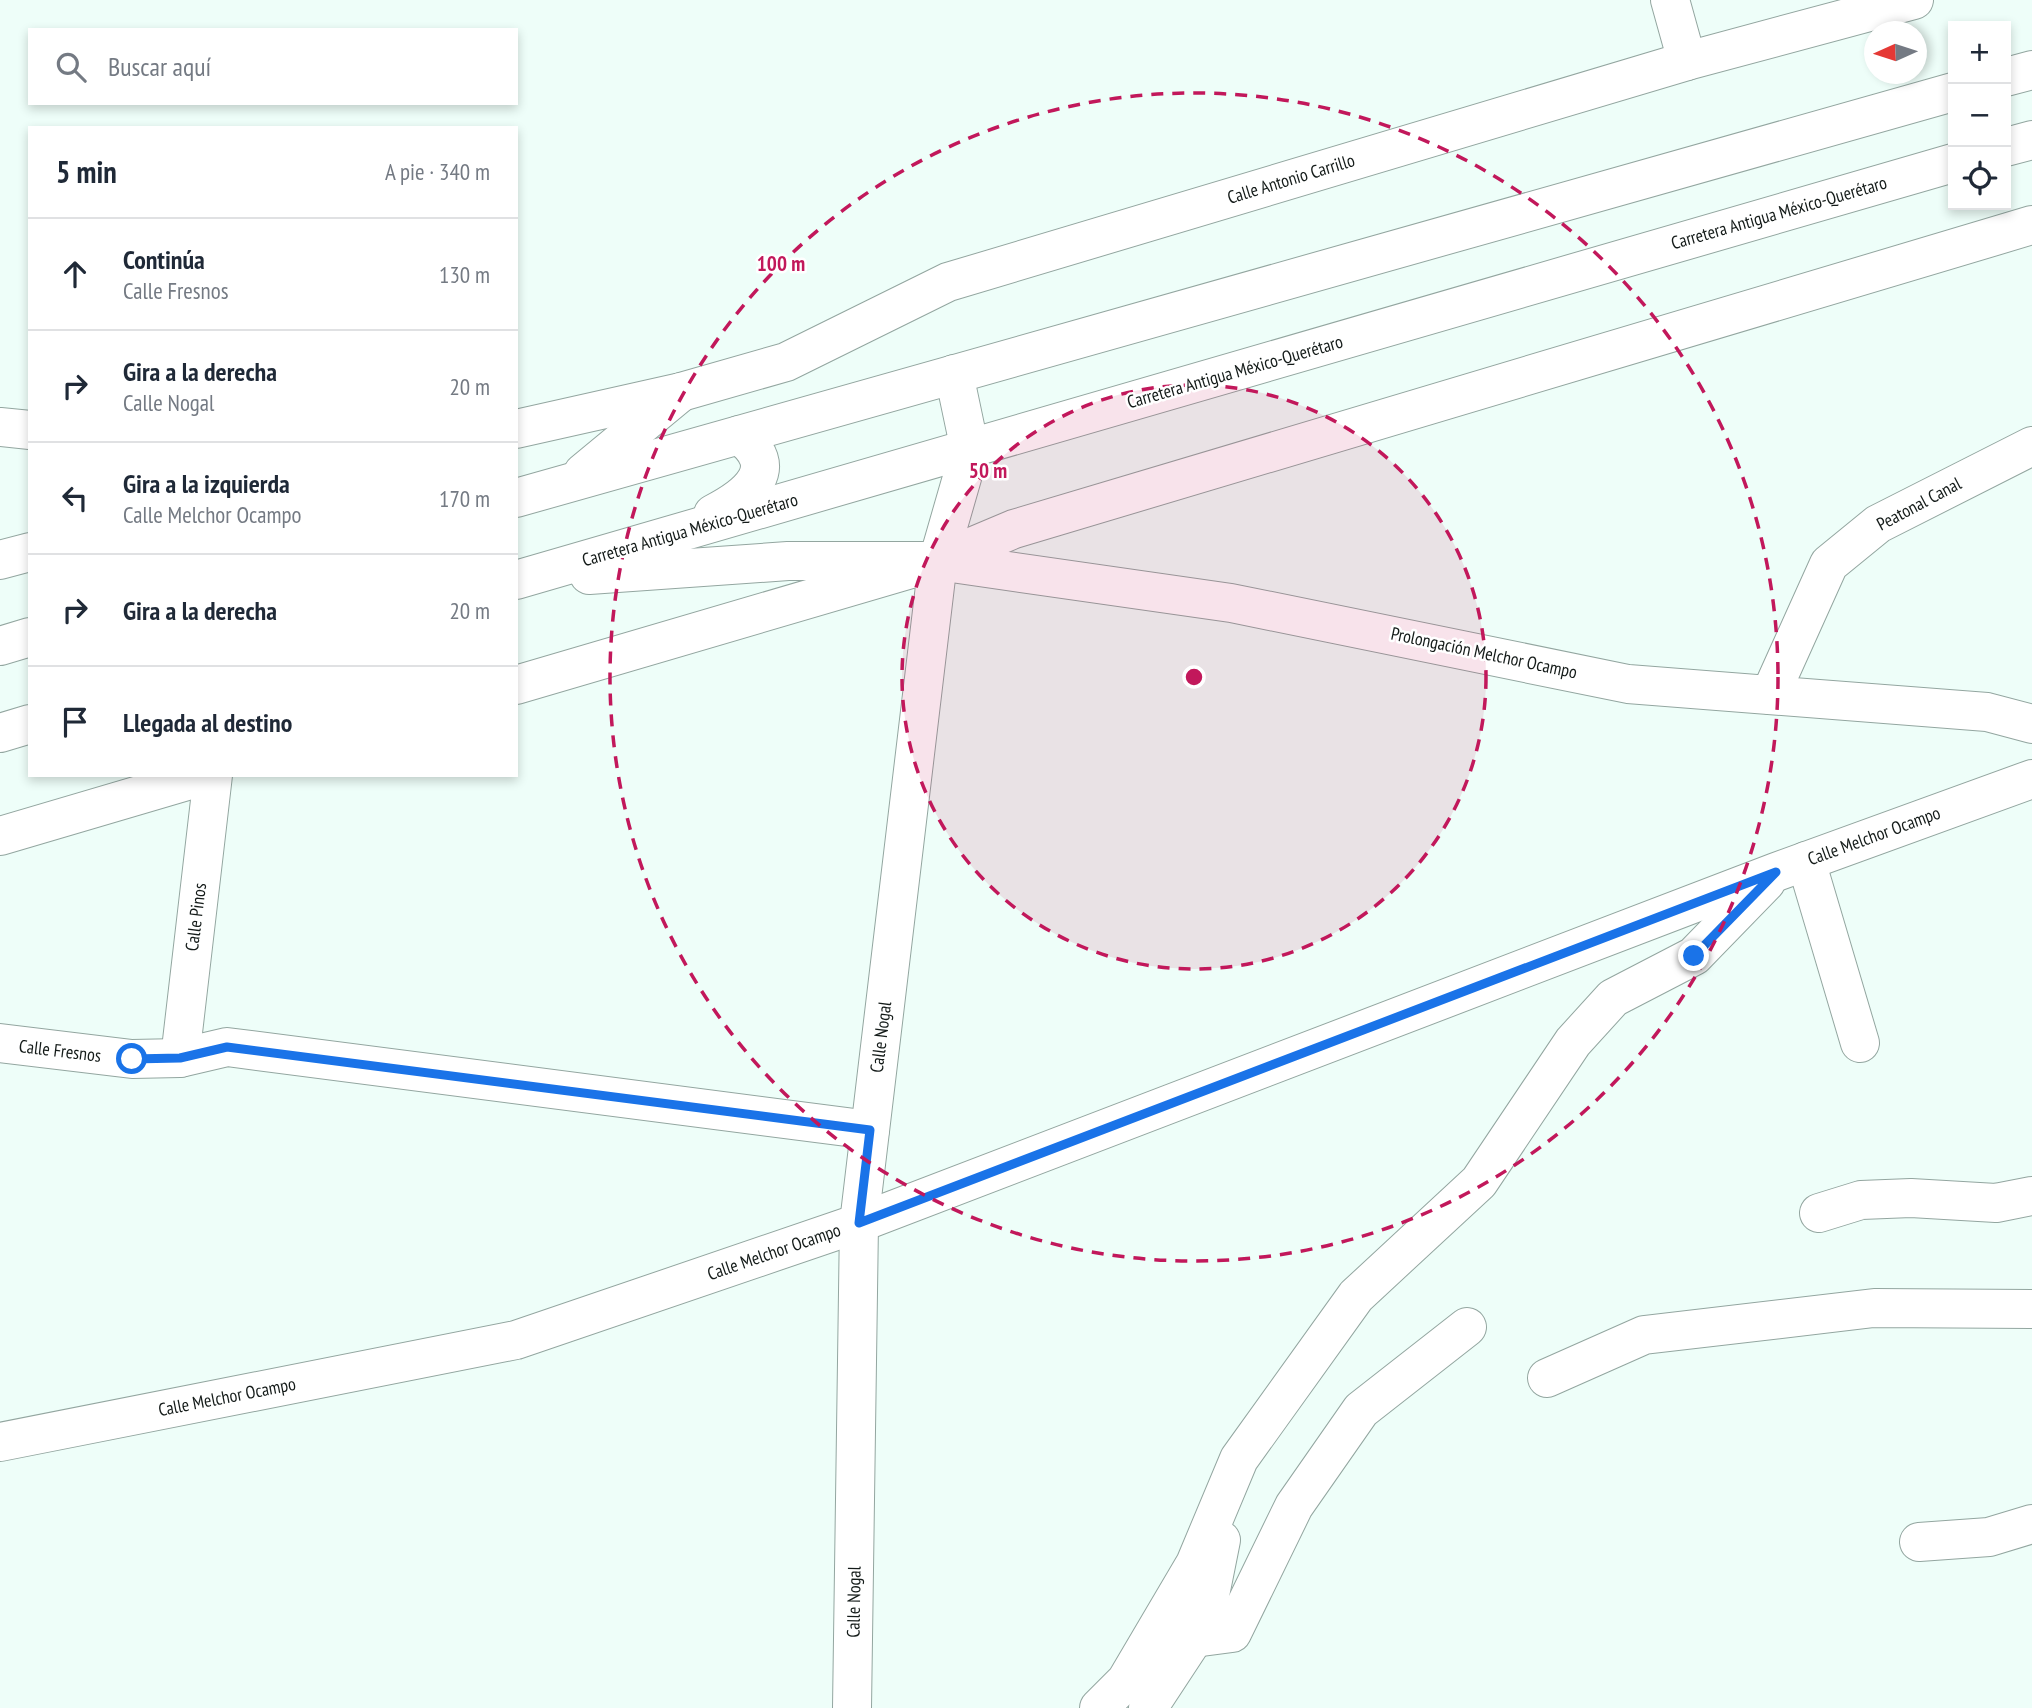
<!DOCTYPE html>
<html lang="es">
<head>
<meta charset="utf-8">
<style>
	:root { --surface:#fff; --page:#f6f6f7; --text:#1f2937; --muted:#747a83; --line:#e0e1e3 }
	body { margin:0; font-family:"PT Sans Narrow",sans-serif; background:var(--page); color:var(--text) }
	.controls { position:absolute; right:21px; top:21px; display:grid; overflow:hidden; border-radius:0px; box-shadow:0 4px 10px #0003 }
	.controls button { width:63px; height:63px; display:grid; place-items:center; padding:0; border:0; border-bottom:2px solid var(--line); background:var(--surface); color:var(--text); font:35px sans-serif }
	.compass { position:absolute; left:1864px; top:21px; width:63px; height:63px; border-radius:50%; background:var(--surface); box-shadow:0 4px 10px #0003; rotate:267deg }
	.stop { position:absolute; width:21px; height:21px; margin:-16px; border:5px solid #1a73e8; border-radius:50%; background:#fff }
	.stop.end { background:#1a73e8; border-color:#fff; box-shadow:0 2px 7px #0008 }
	.list { margin:0; padding:0; list-style:none }
	h2 { display:flex; justify-content:space-between; align-items:center; height:91px; margin:0; padding:0 28px; font-size:30px }
	h2 small { font-size:23px; font-weight:400; color:var(--muted) }
	.list li { display:grid; grid-template-columns:46px 1fr auto; gap:21px; align-items:center; box-sizing:border-box; height:112px; padding:0 28px; border-top:2px solid var(--line) }
	.list b { display:block; font-size:26px; white-space:nowrap }
	.list p { margin:0; font-size:23px; white-space:nowrap; color:var(--muted) }
	.list em { font-size:23px; font-style:normal; color:var(--muted) }
	.icon { flex:none; width:38px; height:38px; fill:none; stroke:currentColor; stroke-width:2; stroke-linecap:round; stroke-linejoin:round }
	.map { position:relative; flex:none; width:2032px; height:1708px; overflow:hidden }
	.search { position:absolute; background:var(--surface); box-shadow:0 4px 10px #0003; left:28px; top:28px; width:490px; height:77px; display:flex; align-items:center; gap:18px; box-sizing:border-box; padding:0 24px; border-radius:0px; color:var(--muted); font-size:26px }
	.panel { position:absolute; background:var(--surface); box-shadow:0 4px 10px #0003; left:28px; top:126px; width:490px; height:651px; border-radius:0px }
	.map>svg:first-child { display:block }
	.lines { fill:none; stroke-linecap:round; stroke-linejoin:round }
	.minor-casing { stroke:#93a6a0; stroke-width:40 }
	.major-casing { stroke:#93a6a0; stroke-width:40 }
	.minor { stroke:#fff; stroke-width:38 }
	.major { stroke:#fff; stroke-width:38 }
	.route { stroke:#1a73e8; stroke-width:9 }
	.ring { fill:none; stroke:#c2185b; stroke-width:3.5; stroke-dasharray:12 9 }
	.labels { text-anchor:middle; stroke-width:5; stroke-linejoin:round; paint-order:stroke }
	.street-label { font-size:18px; fill:#141b19; stroke:#fff }
	.centre { fill:#c2185b; stroke:#fff; stroke-width:3.5 }
	.ring-label { font-size:21px; text-anchor:middle; font-weight:bold; fill:#c2185b; stroke:#fff; stroke-width:5; stroke-linejoin:round; paint-order:stroke }
</style>
</head>
<body>
<div class="map">
<svg width="2032" height="1708" viewBox="0 0 2032 1708">
	<rect width="100%" height="100%" fill="#eefef9"/>
	<g class="lines">
		<g class="minor-casing">
			<g id="minor">
				<path d="M 1670,0 L 1687,61"/>
				<path d="M 0,427 L 30,430"/>
				<path d="M 516,429 L 681,392 L 786,362 L 948,282 L 1687,61 L 1914,0"/>
				<path d="M 0,560 L 30,552"/>
				<path d="M 938,561 L 1231,603 L 1628,684 L 1987,712 L 2032,724"/>
				<path d="M 516,685 L 938,561 L 1014,529 L 2032,225"/>
				<path d="M 1770,695 L 1829,564 L 1878,524 L 2032,446"/>
				<path d="M 0,836 L 207,775"/>
				<path d="M 1806,861 L 1860,1043"/>
				<path d="M 0,1043 L 132,1059 L 180,1058 L 227,1047 L 870,1130"/>
				<path d="M 180,1058 L 213,775"/>
				<path d="M 1819,1213 L 1861,1200 L 1911,1198 L 1996,1203 L 2032,1196"/>
				<path d="M 1547,1378 L 1644,1335 L 1874,1308 L 2032,1309"/>
				<path d="M 0,1442 L 516,1340 L 859,1223 L 1776,872 L 2032,779"/>
				<path d="M 1919,1542 L 1989,1537 L 2032,1524"/>
				<path d="M 1194,1638 L 1232,1633 L 1294,1506 L 1361,1410 L 1467,1327"/>
				<path d="M 852,1708 L 859,1223 L 938,561 L 970,450 L 954,374"/>
				<path d="M 1099,1708 L 1126,1681 L 1195,1564 L 1239,1459 L 1356,1296 L 1479,1182 L 1573,1042 L 1613,998 L 1694,956 L 1766,882"/>
				<path d="M 1148,1708 L 1194,1638 L 1210,1595 L 1221,1540"/>
			</g>
		</g>
		<g class="major-casing">
			<g id="major">
				<path d="M 2006,77 L 2032,70"/>
				<path d="M 2006,147 L 2032,140"/>
				<path d="M 583,473 L 681,392"/>
				<path d="M 516,498 L 1953,92"/>
				<path d="M 713,514 C 748,496 784,468 739,435"/>
				<path d="M 589,575 L 788,561 L 938,561"/>
				<path d="M 516,580 L 1953,163"/>
				<path d="M 0,646 L 30,637"/>
				<path d="M 0,733 L 30,724"/>
			</g>
		</g>
		<use href="#minor" class="minor"/>
		<use href="#major" class="major"/>
	</g>
	<g class="lines">
		<path class="route" d="M 132,1059 L 180,1058 L 227,1047 L 870,1130 L 859,1223 L 1776,872 L 1694,956"/>
	</g>
	<circle cx="1194" cy="677" r="292" fill="#c2185b" fill-opacity=".12"/>
	<g class="ring">
		<circle cx="1194" cy="677" r="292"/>
		<circle cx="1194" cy="677" r="584"/>
	</g>
	<g class="labels">
		<g class="street-label">
			<text transform="translate(1291 179) rotate(-17)" y="6">Calle Antonio Carrillo</text>
			<text transform="translate(1779 213) rotate(-16)" y="6">Carretera Antigua México-Querétaro</text>
			<text transform="translate(1235 372) rotate(-16)" y="6">Carretera Antigua México-Querétaro</text>
			<text transform="translate(1919 504) rotate(-28)" y="6">Peatonal Canal</text>
			<text transform="translate(690 530) rotate(-16)" y="6">Carretera Antigua México-Querétaro</text>
			<text transform="translate(1484 653) rotate(12)" y="6">Prolongación Melchor Ocampo</text>
			<text transform="translate(1874 836) rotate(-20)" y="6">Calle Melchor Ocampo</text>
			<text transform="translate(196 917) rotate(-83)" y="6">Calle Pinos</text>
			<text transform="translate(881 1037) rotate(-83)" y="6">Calle Nogal</text>
			<text transform="translate(60 1051) rotate(7)" y="6">Calle Fresnos</text>
			<text transform="translate(774 1252) rotate(-19)" y="6">Calle Melchor Ocampo</text>
			<text transform="translate(227 1397) rotate(-11)" y="6">Calle Melchor Ocampo</text>
			<text transform="translate(854 1602) rotate(-89)" y="6">Calle Nogal</text>
		</g>
	</g>
	<circle cx="1194" cy="677" r="10" class="centre"/>
	<g class="ring-label">
		<text x="781" y="271">100 m</text>
		<text x="988" y="478">50 m</text>
	</g>
</svg>
<div class="controls">
<button>+</button>
<button>−</button>
<button><svg class="icon" aria-label="locate" viewBox="0 0 24 24"><circle cx="12" cy="12" r="6"/><path d="M12 2v4M12 18v4M2 12h4M18 12h4"/></svg></button>
</div>
<svg class="compass" viewBox="-18 -18 36 36"><path d="M0-13l5 13h-10z" fill="#e53935"/><path d="M0 13l5-13h-10z" fill="#747a83"/></svg>
<div class="stop" style="left:132px;top:1059px"></div>
<div class="stop end" style="left:1694px;top:956px"></div>
<div class="search"><svg class="icon" aria-label="search" viewBox="0 0 24 24"><circle cx="10" cy="10" r="6"/><path d="M15 15l6 6"/></svg>Buscar aquí</div>
<section class="panel">
<h2>5 min<small>A pie · 340 m</small></h2>
<ul class="list">
<li><svg class="icon" aria-label="ahead" viewBox="0 0 24 24"><path d="M12 20V5M6 11l6-6 6 6"/></svg><div><b>Continúa</b><p>Calle Fresnos</p></div><em>130 m</em></li>
<li><svg class="icon" aria-label="right" viewBox="0 0 24 24"><path d="M7 20v-9h11M14 6l5 5-5 5"/></svg><div><b>Gira a la derecha</b><p>Calle Nogal</p></div><em>20 m</em></li>
<li><svg class="icon" aria-label="left" viewBox="0 0 24 24"><path d="M17 20v-9H6M10 6l-5 5 5 5"/></svg><div><b>Gira a la izquierda</b><p>Calle Melchor Ocampo</p></div><em>170 m</em></li>
<li><svg class="icon" aria-label="right" viewBox="0 0 24 24"><path d="M7 20v-9h11M14 6l5 5-5 5"/></svg><div><b>Gira a la derecha</b></div><em>20 m</em></li>
<li><svg class="icon" aria-label="arrive" viewBox="0 0 24 24"><path d="M6 21V4h12l-3 4 3 4H6"/></svg><div><b>Llegada al destino</b></div></li>
</ul>
</section>
</div>
</body>
</html>
